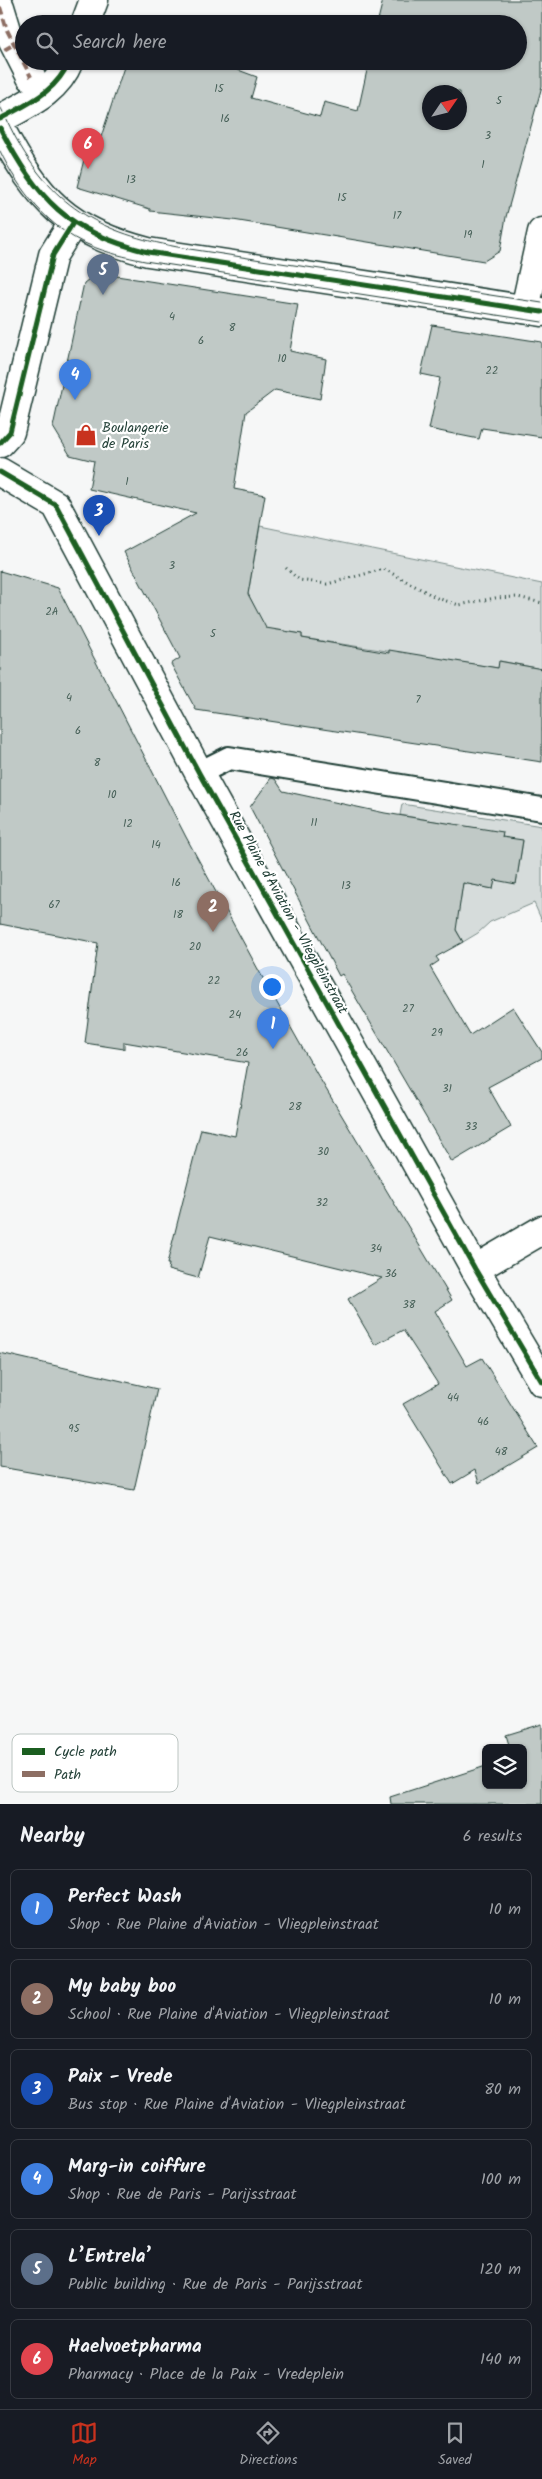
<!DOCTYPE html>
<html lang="en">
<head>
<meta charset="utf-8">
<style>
	:root { --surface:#171b24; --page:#242831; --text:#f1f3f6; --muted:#9ea1a6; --line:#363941; --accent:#c8321e }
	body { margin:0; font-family:Kalam,sans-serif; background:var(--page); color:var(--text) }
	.controls { position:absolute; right:15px; bottom:15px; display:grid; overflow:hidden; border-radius:8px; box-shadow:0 1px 4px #0004 }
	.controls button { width:45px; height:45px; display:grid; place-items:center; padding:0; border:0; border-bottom:1px solid var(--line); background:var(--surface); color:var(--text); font:25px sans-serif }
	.compass { position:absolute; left:422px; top:85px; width:45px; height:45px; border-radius:50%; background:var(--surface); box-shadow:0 1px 4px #0004; rotate:55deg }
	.you { position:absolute; left:271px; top:986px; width:18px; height:18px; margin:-12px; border:4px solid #fff; border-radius:50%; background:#1a73e8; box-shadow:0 0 0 8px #1a73e833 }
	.badge { display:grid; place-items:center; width:32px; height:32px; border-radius:50%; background:var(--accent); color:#fff; font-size:16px; font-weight:700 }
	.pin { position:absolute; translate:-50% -41px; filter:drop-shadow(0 1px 2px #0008) }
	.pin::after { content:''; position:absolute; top:26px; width:18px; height:15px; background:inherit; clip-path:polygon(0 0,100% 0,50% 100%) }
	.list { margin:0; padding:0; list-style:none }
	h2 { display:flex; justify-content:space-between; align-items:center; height:65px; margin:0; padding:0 20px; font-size:21px }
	h2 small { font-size:16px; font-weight:400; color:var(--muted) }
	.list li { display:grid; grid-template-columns:32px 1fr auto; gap:15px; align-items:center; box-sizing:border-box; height:80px; margin:0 10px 10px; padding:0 10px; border:1px solid var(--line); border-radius:8px }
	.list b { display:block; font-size:19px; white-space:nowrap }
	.list p { margin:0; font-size:16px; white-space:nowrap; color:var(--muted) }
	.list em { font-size:16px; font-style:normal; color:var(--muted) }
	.icon { flex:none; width:28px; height:28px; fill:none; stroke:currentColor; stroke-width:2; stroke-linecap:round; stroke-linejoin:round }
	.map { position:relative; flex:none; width:542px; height:1804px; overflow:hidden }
	.search { position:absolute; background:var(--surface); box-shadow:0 1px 4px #0004; left:15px; right:15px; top:15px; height:55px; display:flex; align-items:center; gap:12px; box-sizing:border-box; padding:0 18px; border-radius:28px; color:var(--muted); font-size:19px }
	.sheet { height:605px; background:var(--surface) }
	nav { display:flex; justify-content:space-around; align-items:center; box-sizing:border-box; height:70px; border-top:1px solid var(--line); background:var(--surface); font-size:14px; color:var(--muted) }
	nav a { display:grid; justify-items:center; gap:2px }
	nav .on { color:var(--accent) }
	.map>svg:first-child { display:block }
	.green { fill:#d6dcdb; stroke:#7a8c88; fill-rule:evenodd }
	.building { fill:#c0c9c6; stroke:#1f3d34; fill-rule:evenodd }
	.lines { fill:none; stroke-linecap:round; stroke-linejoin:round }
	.service-casing { stroke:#1f3d34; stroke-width:26 }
	.pedestrian-casing { stroke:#1f3d34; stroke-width:31 }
	.minor-casing { stroke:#1f3d34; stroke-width:31 }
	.path { stroke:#1f3d34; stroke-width:3; stroke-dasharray:1 4; stroke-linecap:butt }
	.service { stroke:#fff; stroke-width:22 }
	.pedestrian { stroke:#fff; stroke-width:28 }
	.minor { stroke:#fff; stroke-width:28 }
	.tram { stroke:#1f3d34; stroke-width:1 }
	.quiet { stroke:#8d6e63; stroke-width:4; stroke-dasharray:8 4; stroke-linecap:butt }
	.cycleway-casing { stroke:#fff; stroke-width:8 }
	.cycleway { stroke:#1b5e20; stroke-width:5 }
	.labels { text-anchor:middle; stroke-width:4.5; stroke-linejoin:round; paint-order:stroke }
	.number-label { font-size:11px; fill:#476058 }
	.poi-label { font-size:14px; fill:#1f3d34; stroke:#fff; text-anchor:start }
	.street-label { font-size:14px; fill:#1f3d34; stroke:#fff }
	.key { fill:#fff; stroke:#bcc5c2; stroke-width:1 }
	.key-label { font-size:14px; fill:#1f3d34 }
</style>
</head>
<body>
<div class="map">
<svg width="542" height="1804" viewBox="0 0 542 1804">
	<rect width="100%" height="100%" fill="#f6f7f7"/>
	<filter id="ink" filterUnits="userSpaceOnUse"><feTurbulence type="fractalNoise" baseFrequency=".02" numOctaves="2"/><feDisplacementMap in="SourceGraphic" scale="10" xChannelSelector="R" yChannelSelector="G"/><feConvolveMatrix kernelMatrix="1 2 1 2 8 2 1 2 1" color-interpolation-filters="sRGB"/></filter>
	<g filter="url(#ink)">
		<g class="green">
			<path d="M 260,526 L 542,584 L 542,669 L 500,661 L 498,668 L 302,638 L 302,634 L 278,630 L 263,633 L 253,615 L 257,612 L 248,594 Z"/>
			<path d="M 402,804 L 542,826 L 542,921 L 534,903 L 490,922 L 478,933 L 463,942 L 448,915 L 459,908 L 463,883 L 493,889 L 503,833 L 400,815 ZM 506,838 L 523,841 L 516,884 Z"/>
		</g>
		<g class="building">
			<path d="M 383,0 L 542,0 L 542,86 L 506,217 L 500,251 L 484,261 L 233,220 L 150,211 L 150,209 L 77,187 L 89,140 L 99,143 L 126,61 L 214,61 L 257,77 L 251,98 L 320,117 L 324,102 L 358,111 L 369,61 L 518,61 L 518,24 L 377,24 ZM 430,92 L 460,92 L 460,122 L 430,122 Z"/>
			<path d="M 97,273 L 298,304 L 290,351 L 326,359 L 320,399 L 275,390 L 246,412 L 234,489 L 265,495 L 248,594 L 266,628 L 302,634 L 302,638 L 389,653 L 389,650 L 498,668 L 499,661 L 542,669 L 542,762 L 196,710 L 171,664 L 180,658 L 124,552 L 196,513 L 89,489 L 94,461 L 70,455 L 53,427 L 84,283 Z"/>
			<path d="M 432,325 L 542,342 L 542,437 L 482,428 L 479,439 L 429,429 L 440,378 L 421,374 Z"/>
			<path d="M 0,571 L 58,588 L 186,837 L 259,971 L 317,1074 L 452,1300 L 435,1311 L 467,1366 L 482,1358 L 538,1448 L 479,1483 L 475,1470 L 452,1484 L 403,1404 L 438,1384 L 403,1330 L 375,1345 L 348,1299 L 382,1278 L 210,1236 L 198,1278 L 168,1270 L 169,1264 L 167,1264 L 201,1129 L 235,1136 L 248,1063 L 124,1042 L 124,1049 L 85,1043 L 98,943 L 0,924 Z"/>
			<path d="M 271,778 L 275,779 L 283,791 L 385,813 L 503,832 L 502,837 L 523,840 L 516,884 L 495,880 L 493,889 L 463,883 L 456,930 L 463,942 L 436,957 L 439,961 L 430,967 L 470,1035 L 513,1007 L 542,1052 L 542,1058 L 488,1087 L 511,1127 L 452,1162 L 342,974 L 339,976 L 250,807 Z"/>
			<path d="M 0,1353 L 157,1389 L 134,1490 L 0,1467 Z"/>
			<path d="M 542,1724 L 542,1804 L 391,1804 L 390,1797 L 486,1766 L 486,1785 L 523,1785 L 523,1748 L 510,1748 L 506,1735 Z"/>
		</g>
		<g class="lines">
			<g class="service-casing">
				<path id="service" d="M 199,773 L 229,758 L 542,809"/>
			</g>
			<g class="pedestrian-casing">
				<path id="pedestrian" d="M 0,7 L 7,30 L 31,77"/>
			</g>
			<g class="minor-casing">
				<g id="minor">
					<path d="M 85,24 L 94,0"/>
					<path d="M 0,119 C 27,104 57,92 69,61"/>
					<path d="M 0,128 C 38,200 67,232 148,252 L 542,312"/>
					<path d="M 525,309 L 542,232"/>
					<path d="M 0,443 L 10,432 L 53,255 L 73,223"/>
					<path d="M 0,472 L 56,505 L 199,773 L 475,1269 L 542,1382"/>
					<path d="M 475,1269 L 542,1230"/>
				</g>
			</g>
			<path class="path" d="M 286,568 L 299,580 L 327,584 L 384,569 L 437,598 L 459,605 L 495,598 L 518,597 L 542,603"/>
			<use href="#service" class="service"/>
			<use href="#pedestrian" class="pedestrian"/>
			<use href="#minor" class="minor"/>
			<g class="tram">
				<path d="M 0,106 C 7,120 13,134 21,147 C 60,213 110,235 183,248 L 542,303"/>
				<path d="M 0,151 C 18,189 49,229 89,245 C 107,253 126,257 145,261 L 542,322"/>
			</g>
			<g class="quiet">
				<path d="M 0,7 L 7,30 L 31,77"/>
				<path d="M 4,50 L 13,45"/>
			</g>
			<g class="cycleway-casing">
				<g id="cycleway">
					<path d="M 0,119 C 27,104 57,92 69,61"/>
					<path d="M 0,128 C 38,200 67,232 148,252 L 542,312"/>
					<path d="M 0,443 L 10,432 L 53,255 L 73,223"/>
					<path d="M 0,472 L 56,505 L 199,773 L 475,1269 L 542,1382"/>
				</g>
			</g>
			<use href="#cycleway" class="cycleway"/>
		</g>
	</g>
	<defs>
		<g id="shop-bare" transform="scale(1.725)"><path d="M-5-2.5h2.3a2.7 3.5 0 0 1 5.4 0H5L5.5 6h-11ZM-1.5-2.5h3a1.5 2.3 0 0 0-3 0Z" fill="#c8321e" stroke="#fff" stroke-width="2.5" paint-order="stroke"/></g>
	</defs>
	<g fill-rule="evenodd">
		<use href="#shop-bare" x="86" y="435"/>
	</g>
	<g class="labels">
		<g class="number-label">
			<text x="219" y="92">15</text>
			<text x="499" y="104">5</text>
			<text x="225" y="122">16</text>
			<text x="488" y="139">3</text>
			<text x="483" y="168">1</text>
			<text x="131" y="183">13</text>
			<text x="342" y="201">15</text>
			<text x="397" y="219">17</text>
			<text x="468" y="238">19</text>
			<text x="172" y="320">4</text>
			<text x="232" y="331">8</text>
			<text x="201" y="344">6</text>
			<text x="282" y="362">10</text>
			<text x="492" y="374">22</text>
			<text x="127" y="485">1</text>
			<text x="172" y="569">3</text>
			<text x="52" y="615">2A</text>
			<text x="213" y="637">5</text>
			<text x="69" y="701">4</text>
			<text x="418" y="703">7</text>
			<text x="78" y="734">6</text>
			<text x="97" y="766">8</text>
			<text x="112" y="798">10</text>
			<text x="314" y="826">11</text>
			<text x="128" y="827">12</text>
			<text x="156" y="848">14</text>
			<text x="176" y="886">16</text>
			<text x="346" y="889">13</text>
			<text x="54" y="908">67</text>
			<text x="178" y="918">18</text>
			<text x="195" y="950">20</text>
			<text x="214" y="984">22</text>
			<text x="408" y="1012">27</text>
			<text x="235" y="1018">24</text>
			<text x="437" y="1036">29</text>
			<text x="242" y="1056">26</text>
			<text x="447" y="1092">31</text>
			<text x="295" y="1110">28</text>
			<text x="471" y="1130">33</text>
			<text x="323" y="1155">30</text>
			<text x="322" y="1206">32</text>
			<text x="376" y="1252">34</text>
			<text x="391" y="1277">36</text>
			<text x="409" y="1308">38</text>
			<text x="453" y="1401">44</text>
			<text x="483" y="1425">46</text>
			<text x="74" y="1432">95</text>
			<text x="501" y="1455">48</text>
		</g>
		<g class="poi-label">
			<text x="102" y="432">Boulangerie<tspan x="102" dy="16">de Paris</tspan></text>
		</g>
		<g class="street-label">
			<text transform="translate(289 912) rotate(61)" y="5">Rue Plaine d'Aviation - Vliegpleinstraat</text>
		</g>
	</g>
	<rect x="12" y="1734" width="166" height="58" rx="8" class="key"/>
	<rect x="22" y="1748" width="23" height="7" fill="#1b5e20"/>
	<rect x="22" y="1771" width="23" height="6" fill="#8d6e63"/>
	<g class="key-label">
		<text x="54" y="1756">Cycle path</text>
		<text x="54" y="1779">Path</text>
	</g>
</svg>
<div class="controls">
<button><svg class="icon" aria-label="layers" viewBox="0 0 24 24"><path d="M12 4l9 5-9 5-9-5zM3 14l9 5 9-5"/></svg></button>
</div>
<svg class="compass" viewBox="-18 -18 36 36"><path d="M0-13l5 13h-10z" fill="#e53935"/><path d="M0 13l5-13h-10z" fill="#9ea1a6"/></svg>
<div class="you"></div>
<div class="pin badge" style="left:273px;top:1049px;background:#3f7fe0">1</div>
<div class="pin badge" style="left:213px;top:932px;background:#8d6e63">2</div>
<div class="pin badge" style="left:99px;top:536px;background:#1a4fb4">3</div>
<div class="pin badge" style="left:75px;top:400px;background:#3f7fe0">4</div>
<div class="pin badge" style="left:103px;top:295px;background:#5c6f8a">5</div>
<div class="pin badge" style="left:88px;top:169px;background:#e0444e">6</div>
<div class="search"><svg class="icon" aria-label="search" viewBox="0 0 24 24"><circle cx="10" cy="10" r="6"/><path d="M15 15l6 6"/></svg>Search here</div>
</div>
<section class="sheet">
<h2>Nearby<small>6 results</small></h2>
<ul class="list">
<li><span class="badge" style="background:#3f7fe0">1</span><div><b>Perfect Wash</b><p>Shop · Rue Plaine d'Aviation - Vliegpleinstraat</p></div><em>10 m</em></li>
<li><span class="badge" style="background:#8d6e63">2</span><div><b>My baby boo</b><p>School · Rue Plaine d'Aviation - Vliegpleinstraat</p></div><em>10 m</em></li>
<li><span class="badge" style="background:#1a4fb4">3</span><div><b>Paix - Vrede</b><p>Bus stop · Rue Plaine d'Aviation - Vliegpleinstraat</p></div><em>80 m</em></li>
<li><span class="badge" style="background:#3f7fe0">4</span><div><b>Marg-in coiffure</b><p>Shop · Rue de Paris - Parijsstraat</p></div><em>100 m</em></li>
<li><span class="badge" style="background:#5c6f8a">5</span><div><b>L’Entrela’</b><p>Public building · Rue de Paris - Parijsstraat</p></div><em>120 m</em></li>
<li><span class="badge" style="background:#e0444e">6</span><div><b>Haelvoetpharma</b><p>Pharmacy · Place de la Paix - Vredeplein</p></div><em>140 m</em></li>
</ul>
</section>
<nav>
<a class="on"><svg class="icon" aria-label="map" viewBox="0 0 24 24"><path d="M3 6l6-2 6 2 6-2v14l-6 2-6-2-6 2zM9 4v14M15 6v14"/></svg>Map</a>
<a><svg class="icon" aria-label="directions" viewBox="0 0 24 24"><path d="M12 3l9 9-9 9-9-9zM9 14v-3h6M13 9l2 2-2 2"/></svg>Directions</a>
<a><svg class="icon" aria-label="saved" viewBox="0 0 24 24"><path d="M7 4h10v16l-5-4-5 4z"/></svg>Saved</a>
</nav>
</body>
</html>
